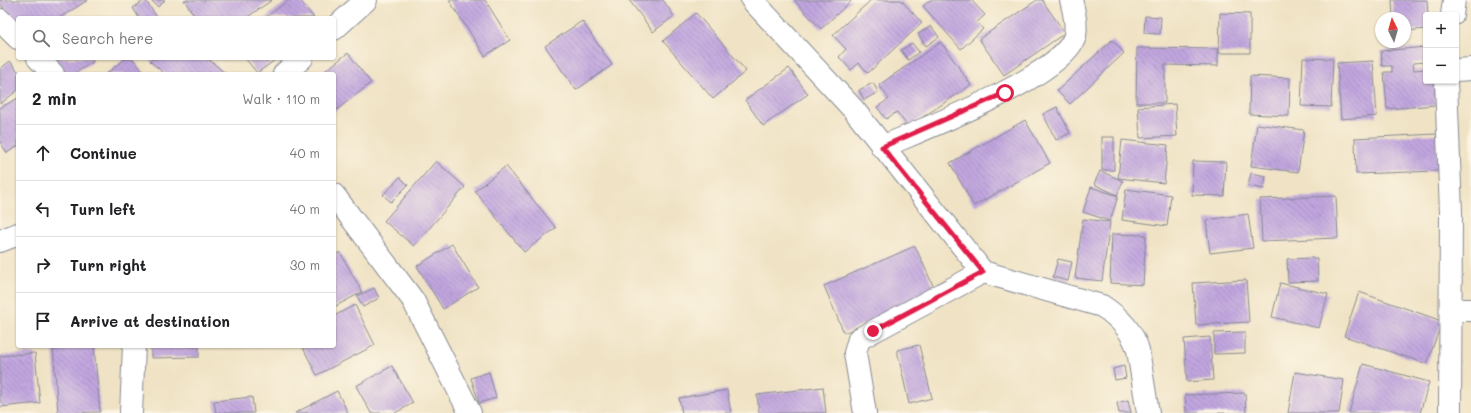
<!DOCTYPE html>
<html lang="en">
<head>
<meta charset="utf-8">
<style>
	:root { --surface:#fff; --page:#f6f6f6; --text:#202124; --muted:#757577; --line:#e0e0e0 }
	body { margin:0; font-family:Mali,sans-serif; background:var(--page); color:var(--text) }
	.controls { position:absolute; right:12px; top:12px; display:grid; overflow:hidden; border-radius:4px; box-shadow:0 1px 3px #0004 }
	.controls button { width:36px; height:36px; display:grid; place-items:center; padding:0; border:0; border-bottom:1px solid var(--line); background:var(--surface); color:var(--text); font:20px sans-serif }
	.compass { position:absolute; left:1375px; top:12px; width:36px; height:36px; border-radius:50%; background:var(--surface); box-shadow:0 1px 3px #0004; rotate:355deg }
	.stop { position:absolute; width:12px; height:12px; margin:-9px; border:3px solid #e11d48; border-radius:50%; background:#fff }
	.stop.end { background:#e11d48; border-color:#fff; box-shadow:0 1px 4px #0008 }
	.list { margin:0; padding:0; list-style:none }
	h2 { display:flex; justify-content:space-between; align-items:center; height:52px; margin:0; padding:0 16px; font-size:17px }
	h2 small { font-size:13px; font-weight:400; color:var(--muted) }
	.list li { display:grid; grid-template-columns:26px 1fr auto; gap:12px; align-items:center; box-sizing:border-box; height:56px; padding:0 16px; border-top:1px solid var(--line) }
	.list b { display:block; font-size:15px; white-space:nowrap }
	.list em { font-size:13px; font-style:normal; color:var(--muted) }
	.icon { flex:none; width:22px; height:22px; fill:none; stroke:currentColor; stroke-width:2; stroke-linecap:round; stroke-linejoin:round }
	.map { position:relative; flex:none; width:1471px; height:413px; overflow:hidden }
	.search { position:absolute; background:var(--surface); box-shadow:0 1px 3px #0004; left:16px; top:16px; width:320px; height:44px; display:flex; align-items:center; gap:10px; box-sizing:border-box; padding:0 14px; border-radius:4px; color:var(--muted); font-size:15px }
	.panel { position:absolute; background:var(--surface); box-shadow:0 1px 3px #0004; left:16px; top:72px; width:320px; height:276px; border-radius:4px }
	.map>svg:first-child { display:block }
	.building { fill:url(#building-back-hatch) }
	.lines { fill:none; stroke-linecap:round; stroke-linejoin:round }
	.minor-casing { stroke:#868992; stroke-width:24 }
	.minor { stroke:#fff; stroke-width:22 }
	.route { stroke:#e11d48; stroke-width:5 }
</style>
</head>
<body>
<div class="map">
<svg width="1471" height="413" viewBox="0 0 1471 413">
	<defs>
		<pattern id="building-back-hatch" width="6" height="6" patternUnits="userSpaceOnUse"><rect width="6" height="6" fill="#c1a6df"/><path d="M-1 5l2 2M0 0l6 6M5-1l2 2" fill="none" stroke="#9c88b8"/></pattern>
	</defs>
	<rect width="100%" height="100%" fill="#fcf5e5"/>
	<filter id="ink" filterUnits="userSpaceOnUse"><feTurbulence type="fractalNoise" baseFrequency=".025" numOctaves="2"/><feDisplacementMap in="SourceGraphic" scale="8" xChannelSelector="R" yChannelSelector="G"/><feConvolveMatrix kernelMatrix="1 2 1 2 8 2 1 2 1" color-interpolation-filters="sRGB"/></filter>
	<filter id="wash" filterUnits="userSpaceOnUse"><feTurbulence type="fractalNoise" baseFrequency=".012" numOctaves="4" result="noise"/><feDisplacementMap in="SourceGraphic" scale="16" xChannelSelector="R" yChannelSelector="G"/><feGaussianBlur stdDeviation="0.9" result="paint"/><feColorMatrix in="noise" values="0 0 0 0 0 0 0 0 0 0 0 0 0 0 0 0 0 1.4 0 .05"/><feComposite in="paint" operator="in"/></filter>
	<g filter="url(#wash)">
		<rect width="100%" height="100%" fill="#f0e3c5"/>
		<g id="blocks">
			<g class="building">
				<path d="M 0,0 L 88,0 L 59,18 L 18,18 L 18,31 L 0,3 Z"/>
				<path d="M 145,0 L 157,17 L 157,18 L 139,18 L 133,8 Z"/>
				<path d="M 151,0 L 165,0 L 158,7 Z"/>
				<path d="M 184,0 L 272,0 L 246,18 L 196,18 Z"/>
				<path d="M 289,0 L 300,0 L 314,18 L 265,18 Z"/>
				<path d="M 449,0 L 485,0 L 510,40 L 485,56 Z"/>
				<path d="M 629,0 L 663,0 L 674,16 L 653,32 Z"/>
				<path d="M 794,0 L 852,0 L 821,29 Z"/>
				<path d="M 871,0 L 901,0 L 922,23 L 868,73 L 859,63 L 851,70 L 839,57 L 846,49 L 833,35 Z"/>
				<path d="M 930,0 L 971,0 L 985,15 L 977,22 L 983,29 L 961,49 L 923,6 Z"/>
				<path d="M 1037,0 L 1042,0 L 1065,33 L 1004,75 L 979,39 Z"/>
				<path d="M 1392,0 L 1427,0 L 1428,15 L 1426,15 L 1426,29 L 1405,31 L 1405,18 L 1393,18 Z"/>
				<path d="M 696,13 L 746,71 L 713,99 L 663,41 Z"/>
				<path d="M 1220,13 L 1250,14 L 1250,53 L 1219,53 Z"/>
				<path d="M 1145,16 L 1161,17 L 1160,34 L 1144,33 Z"/>
				<path d="M 582,21 L 612,65 L 576,90 L 545,46 Z"/>
				<path d="M 931,26 L 939,37 L 926,46 L 918,34 Z"/>
				<path d="M 1112,40 L 1124,53 L 1070,104 L 1057,91 Z"/>
				<path d="M 941,42 L 971,85 L 908,127 L 897,112 L 886,119 L 877,107 L 889,99 L 879,85 Z"/>
				<path d="M 912,43 L 919,52 L 908,60 L 901,50 Z"/>
				<path d="M 1426,47 L 1426,62 L 1413,63 L 1414,70 L 1426,69 L 1426,81 L 1434,81 L 1436,105 L 1387,109 L 1384,72 L 1392,72 L 1392,66 L 1382,66 L 1381,51 Z"/>
				<path d="M 1137,48 L 1218,49 L 1218,66 L 1165,65 L 1165,103 L 1136,103 Z"/>
				<path d="M 348,53 L 371,83 L 334,112 L 334,74 L 321,74 Z"/>
				<path d="M 53,58 L 91,58 L 93,62 L 73,74 L 63,74 Z"/>
				<path d="M 126,58 L 132,58 L 145,74 L 106,74 Z"/>
				<path d="M 153,58 L 207,58 L 226,74 L 165,74 L 150,61 Z"/>
				<path d="M 245,58 L 278,58 L 257,73 Z"/>
				<path d="M 1303,58 L 1333,59 L 1331,107 L 1301,106 Z"/>
				<path d="M 10,61 L 20,74 L 18,74 L 18,90 L 0,104 L 0,69 Z"/>
				<path d="M 1373,61 L 1377,116 L 1341,119 L 1337,63 Z"/>
				<path d="M 789,68 L 808,94 L 763,126 L 745,100 Z"/>
				<path d="M 1250,76 L 1290,78 L 1289,116 L 1249,114 Z"/>
				<path d="M 873,83 L 878,92 L 864,100 L 859,90 Z"/>
				<path d="M 18,98 L 18,146 L 7,153 L 0,142 L 0,108 Z"/>
				<path d="M 1175,104 L 1177,136 L 1140,138 L 1138,107 Z"/>
				<path d="M 1057,107 L 1070,133 L 1056,140 L 1043,114 Z"/>
				<path d="M 1025,120 L 1050,163 L 974,206 L 950,163 Z"/>
				<path d="M 1257,124 L 1304,130 L 1298,172 L 1251,166 Z"/>
				<path d="M 1437,134 L 1438,171 L 1356,174 L 1355,138 Z"/>
				<rect x="1102" y="137" width="12" height="33"/>
				<path d="M 1122,140 L 1168,145 L 1164,183 L 1118,178 Z"/>
				<path d="M 436,161 L 465,187 L 414,246 L 384,221 Z"/>
				<path d="M 1193,161 L 1226,162 L 1224,196 L 1192,195 Z"/>
				<path d="M 506,166 L 556,228 L 524,252 L 475,191 Z"/>
				<path d="M 1100,171 L 1123,181 L 1117,195 L 1094,184 Z"/>
				<path d="M 1251,173 L 1266,176 L 1264,189 L 1248,186 Z"/>
				<path d="M 400,177 L 408,185 L 391,202 L 383,195 Z"/>
				<path d="M 1091,187 L 1118,196 L 1110,221 L 1083,212 Z"/>
				<path d="M 1126,189 L 1171,195 L 1167,226 L 1122,220 Z"/>
				<path d="M 1336,196 L 1338,238 L 1262,241 L 1260,199 Z"/>
				<path d="M 1248,214 L 1253,248 L 1210,253 L 1206,220 Z"/>
				<path d="M 1083,219 L 1110,222 L 1102,281 L 1075,278 Z"/>
				<path d="M 1112,234 L 1146,235 L 1143,285 L 1110,283 Z"/>
				<path d="M 452,244 L 478,287 L 443,309 L 417,266 Z"/>
				<path d="M 915,246 L 936,292 L 844,333 L 824,286 Z"/>
				<path d="M 340,252 L 362,292 L 334,307 L 334,256 Z"/>
				<path d="M 1317,258 L 1318,281 L 1288,282 L 1287,259 Z"/>
				<path d="M 1058,259 L 1072,262 L 1068,281 L 1053,277 Z"/>
				<path d="M 1246,280 L 1249,322 L 1196,325 L 1193,283 Z"/>
				<path d="M 1280,283 L 1328,294 L 1319,328 L 1272,317 Z"/>
				<path d="M 374,288 L 379,298 L 363,307 L 357,296 Z"/>
				<path d="M 1359,292 L 1442,321 L 1427,364 L 1344,336 Z"/>
				<path d="M 355,305 L 375,345 L 317,375 L 302,346 L 334,346 L 334,316 Z"/>
				<path d="M 1245,332 L 1245,353 L 1214,354 L 1214,333 Z"/>
				<path d="M 1210,337 L 1213,380 L 1187,382 L 1184,339 Z"/>
				<path d="M 919,345 L 932,398 L 909,404 L 897,350 Z"/>
				<path d="M 53,346 L 94,346 L 100,412 L 58,413 Z"/>
				<path d="M 151,346 L 199,346 L 199,357 L 151,358 Z"/>
				<path d="M 35,353 L 40,403 L 0,407 L 0,356 Z"/>
				<path d="M 1363,364 L 1429,382 L 1420,413 L 1349,413 Z"/>
				<path d="M 392,366 L 413,403 L 395,413 L 371,413 L 356,386 Z"/>
				<path d="M 1124,366 L 1126,378 L 1115,380 L 1113,369 Z"/>
				<path d="M 489,372 L 496,398 L 479,403 L 471,378 Z"/>
				<path d="M 1295,372 L 1344,380 L 1339,413 L 1288,413 Z"/>
				<path d="M 823,387 L 826,413 L 759,413 L 757,395 Z"/>
				<path d="M 727,390 L 731,413 L 682,413 L 679,398 Z"/>
				<path d="M 337,391 L 348,413 L 295,413 Z"/>
				<path d="M 1245,393 L 1246,413 L 1186,413 L 1185,395 Z"/>
				<path d="M 252,397 L 254,413 L 216,413 L 214,401 Z"/>
				<path d="M 1128,400 L 1131,413 L 1119,413 L 1117,403 Z"/>
			</g>
		</g>
	</g>
	<g filter="url(#ink)">
		<use href="#blocks" fill-opacity="0" stroke="#868992" stroke-width="1"/>
		<g class="lines">
			<g class="minor-casing">
				<g id="minor">
					<path d="M 752,0 L 854,110 L 983,272 L 1102,306 C 1119,317 1132,330 1138,350 L 1148,413"/>
					<path d="M 1452,15 L 1454,0"/>
					<path d="M 0,20 L 18,38"/>
					<path d="M 334,29 L 366,0"/>
					<path d="M 38,58 L 53,74"/>
					<path d="M 1456,70 L 1471,69"/>
					<path d="M 284,74 L 302,58"/>
					<path d="M 1446,81 L 1451,213 L 1450,413"/>
					<path d="M 882,147 C 921,130 1064,76 1075,36 C 1077,25 1074,11 1071,0"/>
					<path d="M 334,195 L 413,300 L 470,413"/>
					<path d="M 0,241 L 18,234"/>
					<path d="M 1451,310 L 1471,310"/>
					<path d="M 131,413 L 134,346"/>
					<path d="M 865,413 L 855,353 L 859,339 L 983,272"/>
				</g>
			</g>
			<use href="#minor" class="minor"/>
		</g>
	</g>
	<g class="lines" filter="url(#ink)">
		<path class="route" d="M 873,331 L 983,272 L 882,147 L 1005,93"/>
	</g>
</svg>
<div class="controls">
<button>+</button>
<button>−</button>
</div>
<svg class="compass" viewBox="-18 -18 36 36"><path d="M0-13l5 13h-10z" fill="#e53935"/><path d="M0 13l5-13h-10z" fill="#757577"/></svg>
<div class="stop" style="left:1005px;top:93px"></div>
<div class="stop end" style="left:873px;top:331px"></div>
<div class="search"><svg class="icon" aria-label="search" viewBox="0 0 24 24"><circle cx="10" cy="10" r="6"/><path d="M15 15l6 6"/></svg>Search here</div>
<section class="panel">
<h2>2 min<small>Walk · 110 m</small></h2>
<ul class="list">
<li><svg class="icon" aria-label="ahead" viewBox="0 0 24 24"><path d="M12 20V5M6 11l6-6 6 6"/></svg><div><b>Continue</b></div><em>40 m</em></li>
<li><svg class="icon" aria-label="left" viewBox="0 0 24 24"><path d="M17 20v-9H6M10 6l-5 5 5 5"/></svg><div><b>Turn left</b></div><em>40 m</em></li>
<li><svg class="icon" aria-label="right" viewBox="0 0 24 24"><path d="M7 20v-9h11M14 6l5 5-5 5"/></svg><div><b>Turn right</b></div><em>30 m</em></li>
<li><svg class="icon" aria-label="arrive" viewBox="0 0 24 24"><path d="M6 21V4h12l-3 4 3 4H6"/></svg><div><b>Arrive at destination</b></div></li>
</ul>
</section>
</div>
</body>
</html>
